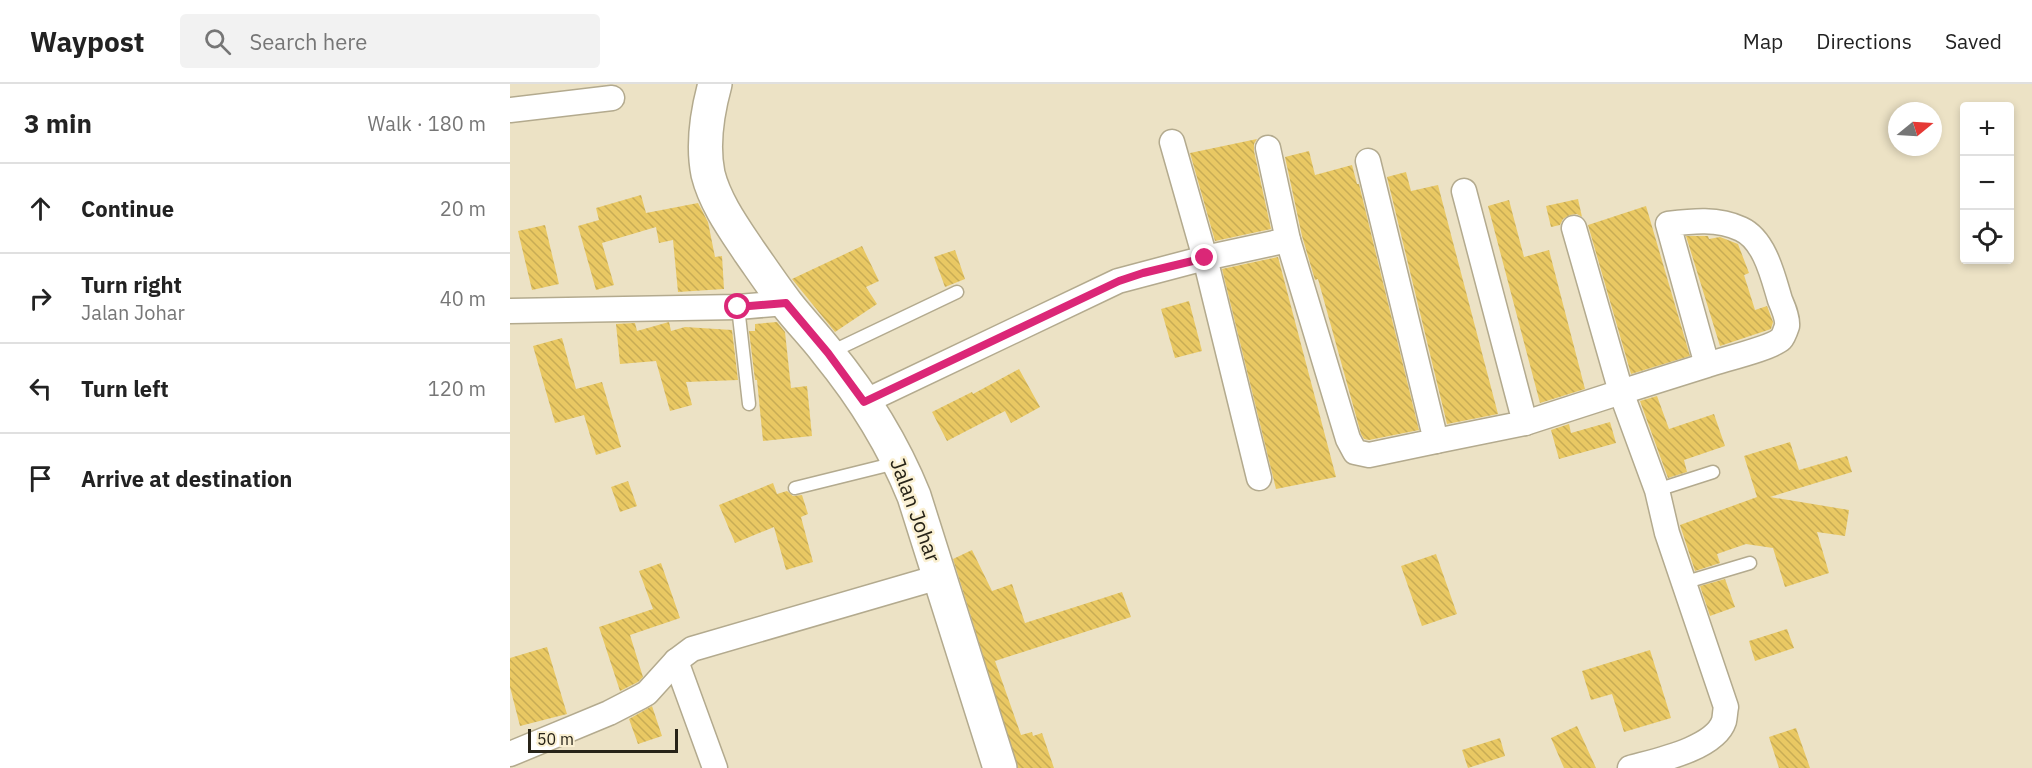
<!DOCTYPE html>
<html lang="en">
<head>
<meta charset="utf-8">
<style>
	:root { --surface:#fff; --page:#f2f2f2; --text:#222; --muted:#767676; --line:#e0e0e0 }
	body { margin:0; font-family:"IBM Plex Sans",sans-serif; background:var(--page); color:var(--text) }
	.controls { position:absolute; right:18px; top:18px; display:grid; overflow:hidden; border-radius:6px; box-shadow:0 3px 9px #0003 }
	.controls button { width:54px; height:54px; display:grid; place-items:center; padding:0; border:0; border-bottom:2px solid var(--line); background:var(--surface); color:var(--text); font:30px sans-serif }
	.compass { position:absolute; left:1378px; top:18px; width:54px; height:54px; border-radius:50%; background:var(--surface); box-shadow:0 3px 9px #0003; rotate:72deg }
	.scale { position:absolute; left:18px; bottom:15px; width:150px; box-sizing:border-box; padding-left:6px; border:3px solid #272318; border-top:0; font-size:16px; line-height:21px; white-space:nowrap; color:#272318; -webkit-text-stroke:4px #faf0d2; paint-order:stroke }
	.stop { position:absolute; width:18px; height:18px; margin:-14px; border:4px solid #db2777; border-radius:50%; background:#fff }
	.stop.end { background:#db2777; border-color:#fff; box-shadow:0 2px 6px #0008 }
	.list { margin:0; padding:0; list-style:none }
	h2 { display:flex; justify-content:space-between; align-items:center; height:78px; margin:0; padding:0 24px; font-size:26px }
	h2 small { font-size:20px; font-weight:400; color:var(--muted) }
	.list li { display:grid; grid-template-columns:39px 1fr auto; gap:18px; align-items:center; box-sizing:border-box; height:90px; padding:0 24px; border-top:2px solid var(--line) }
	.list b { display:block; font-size:22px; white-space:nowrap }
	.list p { margin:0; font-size:20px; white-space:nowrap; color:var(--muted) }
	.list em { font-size:20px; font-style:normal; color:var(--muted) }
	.icon { flex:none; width:33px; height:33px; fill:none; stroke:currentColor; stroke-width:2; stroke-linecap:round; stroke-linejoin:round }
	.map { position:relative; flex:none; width:1522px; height:684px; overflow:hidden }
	header { display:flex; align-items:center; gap:36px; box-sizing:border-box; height:84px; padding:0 30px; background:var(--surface); border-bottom:2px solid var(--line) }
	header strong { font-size:28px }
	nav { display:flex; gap:33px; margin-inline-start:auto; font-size:21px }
	.search { width:420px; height:54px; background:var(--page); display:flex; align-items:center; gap:15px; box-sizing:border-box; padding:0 21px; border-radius:6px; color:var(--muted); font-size:22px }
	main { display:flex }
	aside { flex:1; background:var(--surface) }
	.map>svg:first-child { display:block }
	.building { fill:url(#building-back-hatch) }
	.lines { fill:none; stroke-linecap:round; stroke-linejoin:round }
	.lane-casing { stroke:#b3aa8e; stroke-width:15 }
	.street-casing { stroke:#b3aa8e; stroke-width:27 }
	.secondary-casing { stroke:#b3aa8e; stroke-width:36 }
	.lane { stroke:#fff; stroke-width:12 }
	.street { stroke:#fff; stroke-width:24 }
	.secondary { stroke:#fff; stroke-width:33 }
	.route { stroke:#db2777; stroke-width:8 }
	.labels { text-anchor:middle; stroke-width:5; stroke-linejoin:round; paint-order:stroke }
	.street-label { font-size:21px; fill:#272318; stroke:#faf0d2 }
</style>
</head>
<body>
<header>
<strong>Waypost</strong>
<div class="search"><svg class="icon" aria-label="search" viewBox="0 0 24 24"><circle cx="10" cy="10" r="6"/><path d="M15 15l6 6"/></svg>Search here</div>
<nav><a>Map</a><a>Directions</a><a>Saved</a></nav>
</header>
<main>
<aside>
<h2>3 min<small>Walk · 180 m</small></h2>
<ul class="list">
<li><svg class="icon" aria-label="ahead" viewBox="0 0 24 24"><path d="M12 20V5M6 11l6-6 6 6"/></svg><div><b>Continue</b></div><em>20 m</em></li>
<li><svg class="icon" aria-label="right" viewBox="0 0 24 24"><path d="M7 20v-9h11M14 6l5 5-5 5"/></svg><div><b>Turn right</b><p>Jalan Johar</p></div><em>40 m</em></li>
<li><svg class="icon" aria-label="left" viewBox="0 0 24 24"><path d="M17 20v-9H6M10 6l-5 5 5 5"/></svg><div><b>Turn left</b></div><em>120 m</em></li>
<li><svg class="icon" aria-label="arrive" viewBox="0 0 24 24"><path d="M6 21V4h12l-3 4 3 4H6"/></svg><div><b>Arrive at destination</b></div></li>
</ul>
</aside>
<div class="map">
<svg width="1522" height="684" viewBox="0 0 1522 684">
	<defs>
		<pattern id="building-back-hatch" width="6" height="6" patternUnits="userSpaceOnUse" patternTransform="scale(1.5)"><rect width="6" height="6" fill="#e9c863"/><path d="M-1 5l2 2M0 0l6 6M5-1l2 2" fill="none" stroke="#c8ac55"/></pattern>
	</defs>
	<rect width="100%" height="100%" fill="#ece2c5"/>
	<g class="building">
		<path d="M 747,55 L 744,60 L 744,67 L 761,145 L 705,157 L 680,69 Z"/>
		<path d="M 799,67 L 805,91 L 842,81 L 847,100 L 849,100 L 909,346 L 859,356 L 854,355 L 851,350 L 808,195 L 805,196 L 792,152 L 775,73 Z"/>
		<path d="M 896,88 L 901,107 L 928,101 L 988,330 L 937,340 L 877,93 Z"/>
		<path d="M 131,111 L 136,129 L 188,119 L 198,138 L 205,173 L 212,172 L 214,205 L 168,208 L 163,156 L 149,159 L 146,143 L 92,159 L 104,201 L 86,206 L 68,142 L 89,136 L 86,124 Z"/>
		<path d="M 1068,115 L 1072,133 L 1067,130 L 1060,131 L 1053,135 L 1050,141 L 1041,143 L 1036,122 Z"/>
		<path d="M 999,116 L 1014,173 L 1039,166 L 1075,305 L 1030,319 L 978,122 Z"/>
		<path d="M 1136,122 L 1180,272 L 1121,290 L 1078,141 Z"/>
		<path d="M 35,141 L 49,200 L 22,206 L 8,147 Z"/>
		<path d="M 1176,152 L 1198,152 L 1199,155 L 1210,153 L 1228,160 L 1239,189 L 1234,191 L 1245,226 L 1257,222 L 1263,238 L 1261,245 L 1210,262 Z"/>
		<path d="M 352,162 L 369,197 L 356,203 L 367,220 L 325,248 L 282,195 Z"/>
		<path d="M 445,166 L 455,195 L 435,203 L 424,173 Z"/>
		<path d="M 768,173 L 826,393 L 766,405 L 712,185 Z"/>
		<path d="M 679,217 L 692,267 L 665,274 L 651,225 Z"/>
		<path d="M 159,238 L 161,247 L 175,243 L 222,246 L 228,296 L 176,298 L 182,321 L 160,327 L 146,277 L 110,280 L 106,240 L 125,239 L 127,247 Z"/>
		<path d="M 267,238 L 275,248 L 281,304 L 297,302 L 302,352 L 253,357 L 247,296 L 245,296 L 239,247 L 245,247 L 245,240 Z"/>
		<path d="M 52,254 L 66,305 L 92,298 L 111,363 L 86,371 L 74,331 L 45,339 L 23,262 Z"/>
		<path d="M 509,285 L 530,323 L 501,339 L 495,327 L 437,357 L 422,328 L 462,308 L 463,310 Z"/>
		<path d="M 1147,312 L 1159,345 L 1204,330 L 1215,362 L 1174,376 L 1177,388 L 1158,394 L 1130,317 Z"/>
		<path d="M 1100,338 L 1106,359 L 1049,375 L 1041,346 L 1059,340 L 1061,349 Z"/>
		<path d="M 1280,358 L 1289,386 L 1337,372 L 1342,388 L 1260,413 L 1339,426 L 1335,452 L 1307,448 L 1319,489 L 1275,503 L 1263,464 L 1236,460 L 1207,470 L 1210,479 L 1185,487 L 1170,441 L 1247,413 L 1234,372 Z"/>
		<path d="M 118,397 L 127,422 L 110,428 L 101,403 Z"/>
		<path d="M 263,399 L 267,410 L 277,407 L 283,412 L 292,411 L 298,430 L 291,433 L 303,478 L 276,486 L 264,443 L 225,459 L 209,421 Z"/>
		<path d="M 462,466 L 482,507 L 502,500 L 515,539 L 612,508 L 621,533 L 485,577 L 511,651 L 522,648 L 523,652 L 532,649 L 544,684 L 508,684 L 443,475 Z"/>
		<path d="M 926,470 L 947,530 L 912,542 L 891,482 Z"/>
		<path d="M 151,479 L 170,534 L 120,551 L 133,593 L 128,598 L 110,607 L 89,543 L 143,525 L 129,487 Z"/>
		<path d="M 1215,495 L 1225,523 L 1200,532 L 1190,502 Z"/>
		<path d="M 1277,545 L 1284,564 L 1245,577 L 1239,557 Z"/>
		<path d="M 37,563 L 57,630 L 10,642 L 0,603 L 0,574 Z"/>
		<path d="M 1140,566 L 1161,634 L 1114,648 L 1102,610 L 1081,616 L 1072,587 Z"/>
		<path d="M 142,622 L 152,652 L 128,660 L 119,635 Z"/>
		<path d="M 1067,642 L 1086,684 L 1054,684 L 1041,654 Z"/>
		<path d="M 1286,644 L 1300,684 L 1269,684 L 1259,653 Z"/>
		<path d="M 990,654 L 995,672 L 958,684 L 952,666 Z"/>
	</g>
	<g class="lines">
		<g class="lane-casing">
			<g id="lane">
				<path d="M 228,223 L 239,320"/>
				<path d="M 319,269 L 447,208"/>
				<path d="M 285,404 L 386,379"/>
				<path d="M 1147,406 L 1203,388"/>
				<path d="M 1173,499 L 1240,479"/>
			</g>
		</g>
		<g class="street-casing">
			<g id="street">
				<path d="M 0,26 L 102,14"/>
				<path d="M 662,58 L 695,174 L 749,394"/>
				<path d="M 758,64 L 778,156 L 838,355 L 845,368 L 859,371 L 926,357 L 858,77"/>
				<path d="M 0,227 L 228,223 L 276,219"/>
				<path d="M 354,318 L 608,197 L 695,174 L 778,156"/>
				<path d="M 1015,339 L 1111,308 L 1064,144"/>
				<path d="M 926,357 L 1015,339 L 954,107"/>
				<path d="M 166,577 L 205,684"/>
				<path d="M 0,670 L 99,629 L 130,613 L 137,609 L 166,577 L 182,565 L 429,493"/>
				<path d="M 1120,684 C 1145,677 1205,665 1214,637 C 1215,633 1215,627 1216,623 L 1157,449 L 1147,406 L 1111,308 L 1197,281 L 1158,140 C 1182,137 1208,134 1231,145 C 1255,156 1263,193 1270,216 C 1273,223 1278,234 1277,242 C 1276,245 1273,253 1271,255 C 1262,264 1211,276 1197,281"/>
			</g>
		</g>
		<g class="secondary-casing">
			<path id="secondary" d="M 205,0 C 197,29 192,60 198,90 C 205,118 223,143 239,167 C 251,184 263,202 276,219 C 289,236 304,251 317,268 C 353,312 383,360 404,412 L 490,684"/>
		</g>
		<use href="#lane" class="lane"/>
		<use href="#street" class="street"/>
		<use href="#secondary" class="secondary"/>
	</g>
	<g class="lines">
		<path class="route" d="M 228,223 L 276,219 L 318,269 L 354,318 L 609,197 L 633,189 L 695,174"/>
	</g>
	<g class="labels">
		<g class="street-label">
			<text transform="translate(405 426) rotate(70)" y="7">Jalan Johar</text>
		</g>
	</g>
</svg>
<div class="controls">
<button>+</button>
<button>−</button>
<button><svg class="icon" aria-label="locate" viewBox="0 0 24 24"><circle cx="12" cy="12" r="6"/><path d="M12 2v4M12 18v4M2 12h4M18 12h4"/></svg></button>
</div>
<svg class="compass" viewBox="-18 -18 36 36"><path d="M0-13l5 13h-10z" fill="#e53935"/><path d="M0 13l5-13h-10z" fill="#767676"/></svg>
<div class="scale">50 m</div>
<div class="stop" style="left:228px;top:223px"></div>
<div class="stop end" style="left:695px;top:174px"></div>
</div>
</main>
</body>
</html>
